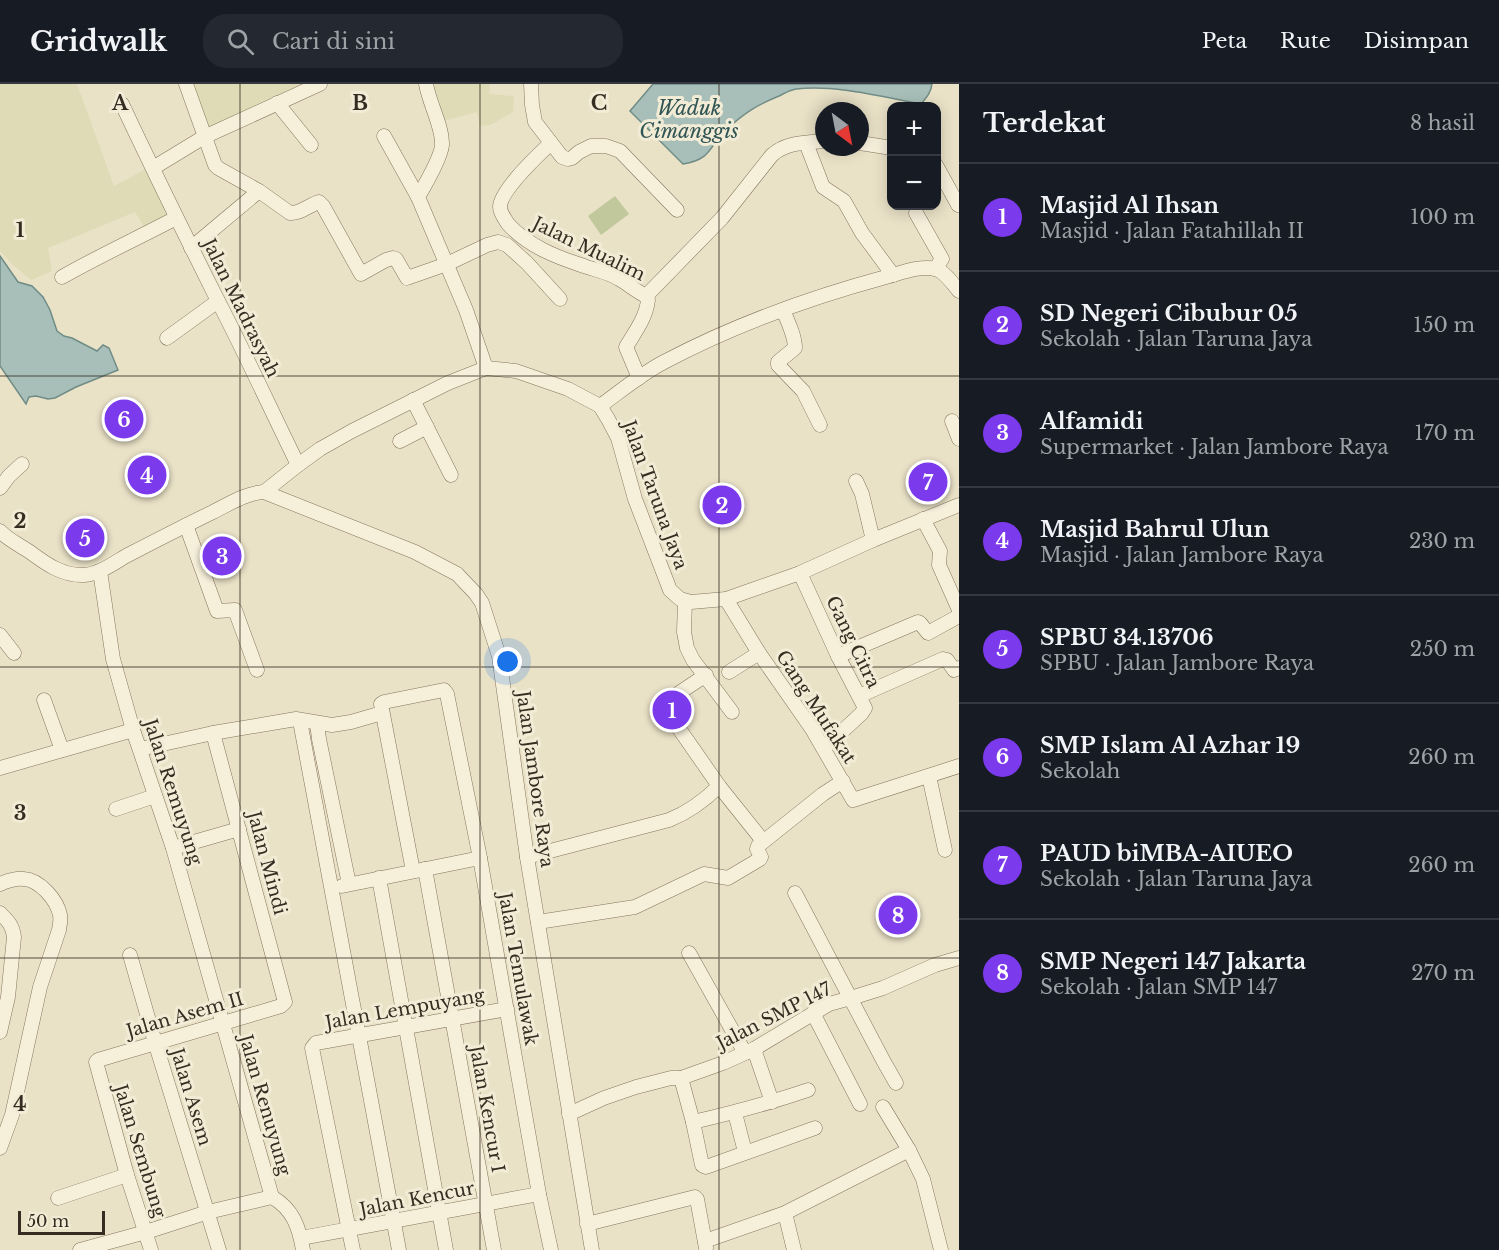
<!DOCTYPE html>
<html lang="id">
<head>
<meta charset="utf-8">
<style>
	:root { --surface:#171b24; --page:#242831; --text:#f1f3f6; --muted:#9ea1a6; --line:#363941; --accent:#7c3aed }
	body { margin:0; font-family:"Libre Baskerville",serif; background:var(--page); color:var(--text) }
	.controls { position:absolute; right:18px; top:18px; display:grid; overflow:hidden; border-radius:12px; box-shadow:0 3px 15px #0003 }
	.controls button { width:54px; height:54px; display:grid; place-items:center; padding:0; border:0; border-bottom:2px solid var(--line); background:var(--surface); color:var(--text); font:30px sans-serif }
	.compass { position:absolute; left:815px; top:18px; width:54px; height:54px; border-radius:50%; background:var(--surface); box-shadow:0 3px 15px #0003; rotate:148deg }
	.scale { position:absolute; left:18px; bottom:15px; width:87px; box-sizing:border-box; padding-left:6px; border:3px solid #362c21; border-top:0; font-size:16px; line-height:21px; white-space:nowrap; color:#362c21; -webkit-text-stroke:4px #f2ecd6; paint-order:stroke }
	.you { position:absolute; left:508px; top:578px; width:21px; height:21px; margin:-15px; border:4px solid #fff; border-radius:50%; background:#1a73e8; box-shadow:0 0 0 9px #1a73e833 }
	.badge { display:grid; place-items:center; width:39px; height:39px; border-radius:50%; background:var(--accent); color:#fff; font-size:20px; font-weight:700 }
	.pin { position:absolute; translate:-50% -50%; border:3px solid #fff; box-shadow:0 2px 6px #0006 }
	.list { margin:0; padding:0; list-style:none }
	h2 { display:flex; justify-content:space-between; align-items:center; height:78px; margin:0; padding:0 24px; font-size:26px }
	h2 small { font-size:20px; font-weight:400; color:var(--muted) }
	.list li { display:grid; grid-template-columns:39px 1fr auto; gap:18px; align-items:center; box-sizing:border-box; height:108px; padding:0 24px; border-top:2px solid var(--line) }
	.list b { display:block; font-size:22px; white-space:nowrap }
	.list p { margin:0; font-size:20px; white-space:nowrap; color:var(--muted) }
	.list em { font-size:20px; font-style:normal; color:var(--muted) }
	.icon { flex:none; width:33px; height:33px; fill:none; stroke:currentColor; stroke-width:2; stroke-linecap:round; stroke-linejoin:round }
	.map { position:relative; flex:none; width:959px; height:1166px; overflow:hidden }
	header { display:flex; align-items:center; gap:36px; box-sizing:border-box; height:84px; padding:0 30px; background:var(--surface); border-bottom:2px solid var(--line) }
	header strong { font-size:28px }
	nav { display:flex; gap:33px; margin-inline-start:auto; font-size:21px }
	.search { width:420px; height:54px; background:var(--page); display:flex; align-items:center; gap:15px; box-sizing:border-box; padding:0 21px; border-radius:24px; color:var(--muted); font-size:22px }
	main { display:flex }
	aside { flex:1; background:var(--surface) }
	.map>svg:first-child { display:block }
	.farmland { fill:#dfdbb6 }
	.green { fill:#c0c89c }
	.water { fill:#a8bfb9; stroke:#708c87; stroke-width:1.5 }
	.lines { fill:none; stroke-linecap:round; stroke-linejoin:round }
	.minor-casing { stroke:#85755e; stroke-width:15 }
	.minor { stroke:#f6efda; stroke-width:14 }
	.grid { fill:none; stroke:#362c21; stroke-width:1.5; stroke-opacity:0.55 }
	.labels { text-anchor:middle; stroke-width:6; stroke-linejoin:round; paint-order:stroke }
	.street-label { font-size:18px; fill:#362c21; stroke:#f2ecd6 }
	.water-label { font-size:20px; font-style:italic; fill:#315554; stroke:#f2ecd6 }
	.grid-label { font-size:20px; text-anchor:middle; font-weight:bold; fill:#362c21; stroke:#f2ecd6; stroke-width:6; stroke-linejoin:round; paint-order:stroke }
</style>
</head>
<body>
<header>
<strong>Gridwalk</strong>
<div class="search"><svg class="icon" aria-label="search" viewBox="0 0 24 24"><circle cx="10" cy="10" r="6"/><path d="M15 15l6 6"/></svg>Cari di sini</div>
<nav><a>Peta</a><a>Rute</a><a>Disimpan</a></nav>
</header>
<main>
<div class="map">
<svg width="959" height="1166" viewBox="0 0 959 1166">
	<rect width="100%" height="100%" fill="#eae2c7"/>
	<g class="farmland">
		<path d="M 0,0 L 77,0 L 114,102 L 146,85 L 169,131 L 146,146 L 135,128 L 48,164 L 52,187 L 31,196 L 12,180 L 0,167 Z"/>
		<path d="M 188,0 L 302,0 L 207,46 Z"/>
		<path d="M 433,0 L 490,0 L 489,10 L 514,12 L 513,28 L 490,41 L 480,42 L 477,28 L 443,37 Z"/>
	</g>
	<path class="green" d="M 615,112 L 629,130 L 601,151 L 588,132 Z"/>
	<g class="water">
		<path d="M 653,0 L 932,0 C 931,9 926,14 921,20 C 883,13 834,0 796,5 C 790,6 785,9 779,12 C 757,21 746,28 728,44 C 709,60 714,75 683,80 L 630,27 Z"/>
		<path d="M 0,172 L 18,198 L 32,202 L 43,213 L 50,226 L 57,247 L 64,252 L 72,254 L 97,267 L 103,261 L 109,264 L 118,286 L 76,303 L 55,314 L 48,315 L 36,312 L 29,313 L 26,320 L 0,282 Z"/>
	</g>
	<g class="lines">
		<g class="minor-casing">
			<g id="minor">
				<path d="M 186,0 L 215,81 L 218,84 L 259,107 L 290,129 C 300,130 309,121 319,118 L 323,122 L 361,190 L 386,176 L 393,174 L 396,175 L 407,194 L 447,180 L 487,161 L 498,158 L 507,161 L 527,179 L 560,215"/>
				<path d="M 426,0 C 429,19 443,43 442,61 C 441,74 425,101 418,113 L 466,226 L 486,284"/>
				<path d="M 531,0 L 532,21 L 535,38 L 562,73 L 568,75 L 572,74 L 579,68 L 591,62 L 606,62 L 620,67 L 677,126"/>
				<path d="M 277,19 L 311,61"/>
				<path d="M 122,20 C 153,86 185,151 218,217 C 246,271 271,326 298,381"/>
				<path d="M 384,52 L 418,113"/>
				<path d="M 551,59 C 539,70 500,107 500,123 C 500,129 505,135 508,140 C 528,162 556,173 584,182 C 595,186 608,188 619,195 C 628,200 636,207 646,212"/>
				<path d="M 806,59 L 823,103 L 844,117 L 862,149 L 893,191"/>
				<path d="M 860,59 L 892,64"/>
				<path d="M 936,81 L 958,121"/>
				<path d="M 153,84 L 204,53 L 320,0"/>
				<path d="M 916,129 L 942,175 L 935,185"/>
				<path d="M 191,164 L 259,107"/>
				<path d="M 62,193 C 99,172 138,154 176,134"/>
				<path d="M 646,212 L 722,134 L 772,71 C 787,58 805,59 824,57"/>
				<path d="M 783,226 C 788,238 795,252 795,264 L 778,278 L 778,281 L 803,307 L 820,341"/>
				<path d="M 167,254 L 218,217"/>
				<path d="M 639,294 L 626,263 C 635,248 646,234 648,216 L 646,212"/>
				<path d="M 413,316 L 451,391"/>
				<path d="M 600,322 C 621,307 641,290 664,278 C 732,242 812,213 886,193 C 901,189 921,181 936,185 C 945,188 953,200 959,207"/>
				<path d="M 952,337 L 959,355"/>
				<path d="M 400,357 L 427,343"/>
				<path d="M 856,397 L 862,410 L 873,456"/>
				<path d="M 0,404 L 9,392 L 22,380"/>
				<path d="M 264,408 L 298,381 L 320,365 L 352,347 L 448,299 L 486,284 L 516,287 L 568,305 L 600,322 L 608,335 L 618,354 L 635,415 L 670,506 L 680,515 L 691,518 L 726,515 L 800,489 L 873,456 L 959,421"/>
				<path d="M 923,435 L 940,467 L 939,481 L 959,526"/>
				<path d="M 186,441 L 217,527 L 235,526 L 257,586"/>
				<path d="M 0,447 C 8,456 20,461 30,468 C 46,480 63,492 84,491 C 99,490 114,479 126,472 C 155,457 184,442 213,428 C 229,420 246,409 264,408 L 415,468 L 457,490 L 476,510 L 482,519 L 499,572 L 527,773 L 592,1166"/>
				<path d="M 100,487 L 113,575 L 133,646 L 173,764 L 272,1113"/>
				<path d="M 800,489 L 838,572 L 865,624 L 861,630 L 824,664"/>
				<path d="M 726,515 L 759,569 L 812,645 L 853,716 L 959,682"/>
				<path d="M 685,517 L 684,548 L 687,564 L 693,576 L 732,628"/>
				<path d="M 0,551 L 14,569"/>
				<path d="M 838,572 L 918,538 L 920,539 L 928,549 L 959,532"/>
				<path d="M 729,588 L 759,569"/>
				<path d="M 706,591 L 673,613 L 680,624 L 673,633 L 673,636 L 719,702 L 763,757"/>
				<path d="M 859,612 L 943,575 L 947,576 L 954,586 L 959,584"/>
				<path d="M 44,616 L 62,666"/>
				<path d="M 298,636 L 300,637 L 399,1166"/>
				<path d="M 317,639 L 319,655 L 349,800"/>
				<path d="M 140,665 L 213,649 L 296,635 L 332,641 L 351,638 L 382,629"/>
				<path d="M 0,684 L 133,646"/>
				<path d="M 929,692 L 945,766"/>
				<path d="M 116,725 L 155,712"/>
				<path d="M 173,764 L 239,745"/>
				<path d="M 527,773 L 669,736 C 689,728 704,717 719,702"/>
				<path d="M 425,785 L 494,1166"/>
				<path d="M 413,787 L 381,620 L 384,618 L 444,606 L 447,610 L 480,774 L 539,1110 L 551,1166"/>
				<path d="M 379,794 L 446,1166"/>
				<path d="M 0,800 C 7,797 15,794 24,795 C 40,796 57,816 60,831 C 61,836 60,841 59,846 L 40,903 L 12,1031 L 0,1064"/>
				<path d="M 342,802 L 480,774"/>
				<path d="M 795,809 L 884,978 L 896,999"/>
				<path d="M 0,829 C 8,837 13,842 14,853 L 8,913 L 0,948"/>
				<path d="M 538,838 L 635,823 L 704,790 L 728,794 L 760,775 L 761,773 L 757,765 L 758,762 L 823,710 L 843,697"/>
				<path d="M 689,869 L 745,969"/>
				<path d="M 130,871 L 155,958 L 219,1166"/>
				<path d="M 813,929 L 860,1020"/>
				<path d="M 754,965 L 772,1018"/>
				<path d="M 681,994 L 693,1038 L 702,1081 L 706,1083 L 815,1044"/>
				<path d="M 883,1023 L 909,1066 L 923,1095 L 941,1166"/>
				<path d="M 735,1029 L 745,1068"/>
				<path d="M 569,1030 L 604,1014 L 636,1003 L 671,994 L 681,994 L 723,979 L 754,965 L 829,920 L 851,914 L 883,904 L 935,881 L 959,874"/>
				<path d="M 693,1038 C 732,1029 770,1019 808,1006"/>
				<path d="M 272,1113 C 293,1125 299,1143 303,1166"/>
				<path d="M 58,1114 L 127,1091"/>
				<path d="M 785,1129 L 794,1166"/>
				<path d="M 587,1140 L 695,1113 L 697,1115 L 706,1164"/>
				<path d="M 301,1154 L 539,1110"/>
				<path d="M 705,1157 L 785,1129 L 909,1066"/>
				<path d="M 80,1166 L 146,1148 L 208,1128 L 272,1113"/>
				<path d="M 151,1166 L 127,1091 L 96,978 L 98,976 L 281,922 L 285,918 L 213,649"/>
				<path d="M 353,1166 L 312,964 L 316,959 L 507,925"/>
			</g>
		</g>
		<use href="#minor" class="minor"/>
	</g>
	<path class="grid" d="M 240,0 L 240,1166M 480,0 L 480,1166M 719,0 L 719,1166M 0,292 L 959,292M 0,583 L 959,583M 0,874 L 959,874"/>
	<g class="labels">
		<g class="street-label">
			<text transform="translate(589 165) rotate(26)" y="6">Jalan Mualim</text>
			<text transform="translate(241 224) rotate(64)" y="6">Jalan Madrasyah</text>
			<text transform="translate(655 411) rotate(70)" y="6">Jalan Taruna Jaya</text>
			<text transform="translate(853 558) rotate(64)" y="6">Gang Citra</text>
			<text transform="translate(816 623) rotate(57)" y="6">Gang Mufakat</text>
			<text transform="translate(535 695) rotate(82)" y="6">Jalan Jambore Raya</text>
			<text transform="translate(173 708) rotate(72)" y="6">Jalan Remuyung</text>
			<text transform="translate(267 779) rotate(75)" y="6">Jalan Mindi</text>
			<text transform="translate(518 885) rotate(80)" y="6">Jalan Temulawak</text>
			<text transform="translate(405 925) rotate(-10)" y="6">Jalan Lempuyang</text>
			<text transform="translate(185 931) rotate(-16)" y="6">Jalan Asem II</text>
			<text transform="translate(774 932) rotate(-27)" y="6">Jalan SMP 147</text>
			<text transform="translate(191 1013) rotate(73)" y="6">Jalan Asem</text>
			<text transform="translate(265 1021) rotate(74)" y="6">Jalan Renuyung</text>
			<text transform="translate(487 1025) rotate(80)" y="6">Jalan Kencur I</text>
			<text transform="translate(140 1067) rotate(73)" y="6">Jalan Sembung</text>
			<text transform="translate(417 1115) rotate(-11)" y="6">Jalan Kencur</text>
		</g>
		<g class="water-label">
			<text x="689" y="31">Waduk<tspan x="689" dy="23">Cimanggis</tspan></text>
		</g>
	</g>
	<g class="grid-label">
		<text x="120" y="26">A</text>
		<text x="360" y="26">B</text>
		<text x="599" y="26">C</text>
		<text x="20" y="153">1</text>
		<text x="20" y="444">2</text>
		<text x="20" y="736">3</text>
		<text x="20" y="1027">4</text>
	</g>
</svg>
<div class="controls">
<button>+</button>
<button>−</button>
</div>
<svg class="compass" viewBox="-18 -18 36 36"><path d="M0-13l5 13h-10z" fill="#e53935"/><path d="M0 13l5-13h-10z" fill="#9ea1a6"/></svg>
<div class="scale">50 m</div>
<div class="you"></div>
<div class="pin badge" style="left:672px;top:626px">1</div>
<div class="pin badge" style="left:722px;top:421px">2</div>
<div class="pin badge" style="left:222px;top:472px">3</div>
<div class="pin badge" style="left:147px;top:391px">4</div>
<div class="pin badge" style="left:85px;top:454px">5</div>
<div class="pin badge" style="left:124px;top:335px">6</div>
<div class="pin badge" style="left:928px;top:398px">7</div>
<div class="pin badge" style="left:898px;top:831px">8</div>
</div>
<aside>
<h2>Terdekat<small>8 hasil</small></h2>
<ul class="list">
<li><span class="badge">1</span><div><b>Masjid Al Ihsan</b><p>Masjid · Jalan Fatahillah II</p></div><em>100 m</em></li>
<li><span class="badge">2</span><div><b>SD Negeri Cibubur 05</b><p>Sekolah · Jalan Taruna Jaya</p></div><em>150 m</em></li>
<li><span class="badge">3</span><div><b>Alfamidi</b><p>Supermarket · Jalan Jambore Raya</p></div><em>170 m</em></li>
<li><span class="badge">4</span><div><b>Masjid Bahrul Ulun</b><p>Masjid · Jalan Jambore Raya</p></div><em>230 m</em></li>
<li><span class="badge">5</span><div><b>SPBU 34.13706</b><p>SPBU · Jalan Jambore Raya</p></div><em>250 m</em></li>
<li><span class="badge">6</span><div><b>SMP Islam Al Azhar 19</b><p>Sekolah</p></div><em>260 m</em></li>
<li><span class="badge">7</span><div><b>PAUD biMBA-AIUEO</b><p>Sekolah · Jalan Taruna Jaya</p></div><em>260 m</em></li>
<li><span class="badge">8</span><div><b>SMP Negeri 147 Jakarta</b><p>Sekolah · Jalan SMP 147</p></div><em>270 m</em></li>
</ul>
</aside>
</main>
</body>
</html>
